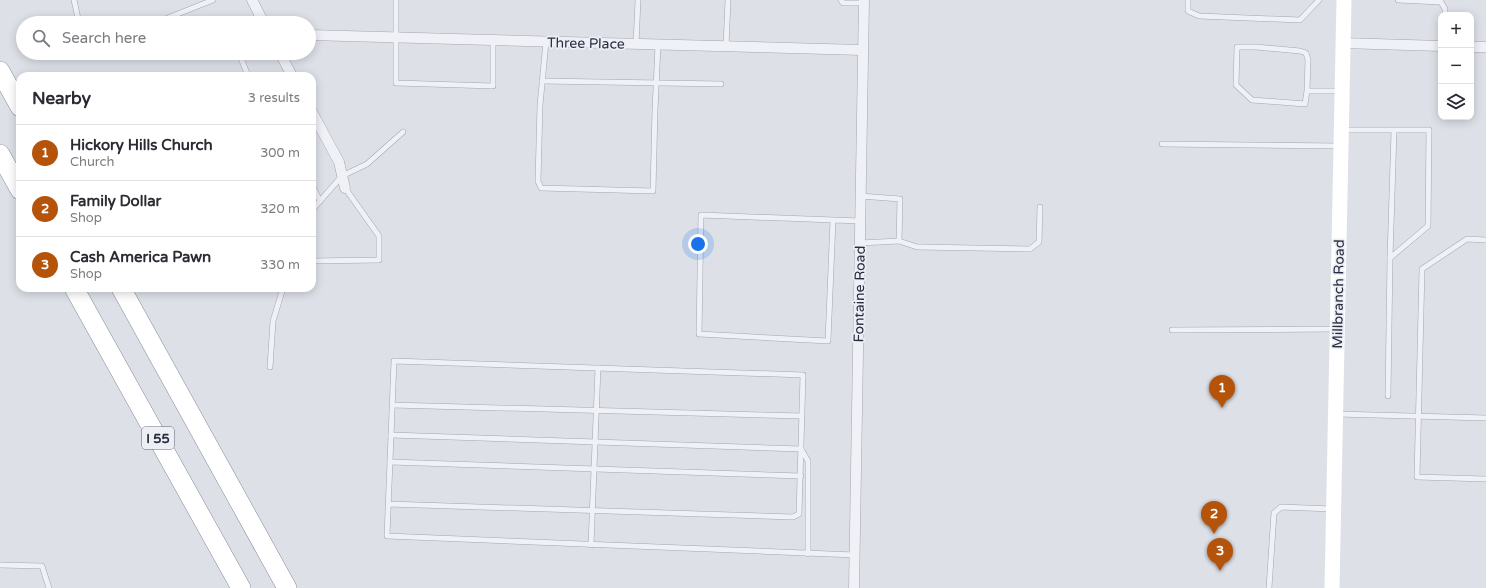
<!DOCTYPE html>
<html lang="en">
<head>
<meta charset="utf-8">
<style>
	:root { --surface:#fff; --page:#f2f2f3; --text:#2b2b33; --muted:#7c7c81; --line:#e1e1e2; --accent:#b45309 }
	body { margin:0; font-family:"Varela Round",sans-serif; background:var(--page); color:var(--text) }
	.controls { position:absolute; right:12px; top:12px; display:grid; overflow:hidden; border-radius:8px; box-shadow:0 2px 10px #0003 }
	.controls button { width:36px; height:36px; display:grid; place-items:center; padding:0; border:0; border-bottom:1px solid var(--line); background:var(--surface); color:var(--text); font:20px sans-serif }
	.you { position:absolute; left:698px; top:244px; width:14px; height:14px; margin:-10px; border:3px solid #fff; border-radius:50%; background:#1a73e8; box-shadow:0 0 0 6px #1a73e833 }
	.badge { display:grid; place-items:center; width:26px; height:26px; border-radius:50%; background:var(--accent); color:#fff; font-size:13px; font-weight:700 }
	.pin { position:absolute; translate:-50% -33px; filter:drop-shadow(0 1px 2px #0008) }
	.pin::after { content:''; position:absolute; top:21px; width:14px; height:12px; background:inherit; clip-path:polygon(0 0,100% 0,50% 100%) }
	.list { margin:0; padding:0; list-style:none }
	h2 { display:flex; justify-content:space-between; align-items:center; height:52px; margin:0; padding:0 16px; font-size:17px }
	h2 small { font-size:13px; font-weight:400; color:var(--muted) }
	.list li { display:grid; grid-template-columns:26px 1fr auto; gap:12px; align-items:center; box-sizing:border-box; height:56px; padding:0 16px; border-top:1px solid var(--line) }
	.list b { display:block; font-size:15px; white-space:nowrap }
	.list p { margin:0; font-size:13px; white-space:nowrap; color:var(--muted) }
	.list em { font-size:13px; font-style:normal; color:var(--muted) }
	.icon { flex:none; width:22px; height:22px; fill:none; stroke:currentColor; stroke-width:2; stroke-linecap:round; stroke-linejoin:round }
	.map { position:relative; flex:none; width:1486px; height:588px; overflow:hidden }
	.search { position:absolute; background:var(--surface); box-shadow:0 2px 10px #0003; left:16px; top:16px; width:300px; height:44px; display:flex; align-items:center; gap:10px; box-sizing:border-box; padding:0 14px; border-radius:22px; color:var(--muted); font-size:15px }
	.panel { position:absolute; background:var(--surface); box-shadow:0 2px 10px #0003; left:16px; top:72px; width:300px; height:220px; border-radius:12px }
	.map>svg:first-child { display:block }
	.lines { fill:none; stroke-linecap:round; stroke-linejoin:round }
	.lane-casing { stroke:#a3a6b1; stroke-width:6 }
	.street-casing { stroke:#a3a6b1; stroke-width:11 }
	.highway-casing { stroke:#858c9e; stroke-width:20 }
	.lane { stroke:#f0f1f6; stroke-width:5 }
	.street { stroke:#f0f1f6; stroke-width:10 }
	.secondary { stroke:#fff; stroke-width:15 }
	.highway { stroke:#fff; stroke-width:19 }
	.labels { text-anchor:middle; stroke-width:3.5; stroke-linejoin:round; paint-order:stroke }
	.shield { fill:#edeff5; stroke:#626675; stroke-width:1 }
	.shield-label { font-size:13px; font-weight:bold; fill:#272c3e }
	.street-label { font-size:14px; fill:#272c3e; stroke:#edeff5 }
</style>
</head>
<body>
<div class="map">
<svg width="1486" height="588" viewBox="0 0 1486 588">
	<rect width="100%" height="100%" fill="#dde0e7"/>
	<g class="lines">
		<g class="lane-casing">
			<g id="lane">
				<path d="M 74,0 L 79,23"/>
				<path d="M 396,0 L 396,83 L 493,86 L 493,40"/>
				<path d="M 841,0 L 843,3 L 864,3"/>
				<path d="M 1188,0 L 1188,11 L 1199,16 L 1300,20 L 1319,0"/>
				<path d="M 1398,0 L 1441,2 L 1445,9 L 1445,15"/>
				<path d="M 155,23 L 213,0"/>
				<path d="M 251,23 L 259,14"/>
				<path d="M 546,42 L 540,105 L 538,181 L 541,188 L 653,191 L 655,110 L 658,45"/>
				<path d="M 636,44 L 638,0"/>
				<path d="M 726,47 L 728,0"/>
				<path d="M 239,53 L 248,76"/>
				<path d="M 542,81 L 721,84"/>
				<path d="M 1307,91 L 1305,104 L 1252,100 L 1236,85 L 1237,47 L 1256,47 L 1300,51 L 1306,53 L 1308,60 L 1307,91 L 1341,91"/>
				<path d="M 1342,130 L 1429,130 L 1428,226 L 1390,258 L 1388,396"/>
				<path d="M 1162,144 L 1339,146"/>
				<path d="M 312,185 L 320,201"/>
				<path d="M 312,210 L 342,176 L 367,164 L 403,132"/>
				<path d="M 833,220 L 828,341 L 699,334 L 701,215 L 860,221"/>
				<path d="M 1486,240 L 1467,239 L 1422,269 L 1417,477 L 1486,479"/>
				<path d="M 899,241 L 917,247 L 1030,249 L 1039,242 L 1040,207"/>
				<path d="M 860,243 L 899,241 L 900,199 L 860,196"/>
				<path d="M 1390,258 L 1394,131"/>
				<path d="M 312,261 L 379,260 L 379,236 L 345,188"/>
				<path d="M 1172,330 L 1336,329"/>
				<path d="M 270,367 L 273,321 L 283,288"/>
				<path d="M 392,405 L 802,416"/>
				<path d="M 1336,414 L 1486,418"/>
				<path d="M 391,435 L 801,449 L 808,461 L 808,554"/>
				<path d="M 390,462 L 801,476"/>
				<path d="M 388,504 L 793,517 L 799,514 L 803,375 L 394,361 L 387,536 L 855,555"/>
				<path d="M 591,545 L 598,368"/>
				<path d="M 0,565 L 42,566 L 49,588"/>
				<path d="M 1269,588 L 1274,513 L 1281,507 L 1332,509"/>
			</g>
		</g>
		<g class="street-casing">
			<g id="street">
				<path d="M 252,0 L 264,23"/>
				<path d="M 309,35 L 862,50"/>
				<path d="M 1342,43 L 1441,46"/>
				<path d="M 1471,47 L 1486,47"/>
				<path d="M 280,53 L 292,76"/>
				<path d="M 312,112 L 339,162 L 345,188"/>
				<path d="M 854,588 L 864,0"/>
			</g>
		</g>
		<g class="highway-casing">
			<g id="highway">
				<path d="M 0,71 L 20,107"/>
				<path d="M 0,154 L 20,190"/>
				<path d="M 74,288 L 241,588"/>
				<path d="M 121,288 L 287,588"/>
			</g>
		</g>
		<use href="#lane" class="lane"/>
		<use href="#street" class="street"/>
		<path class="secondary" d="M 1332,588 L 1344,0"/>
		<use href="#highway" class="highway"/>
	</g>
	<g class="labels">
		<rect class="shield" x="142" y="427" width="32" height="22" rx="3"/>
		<g class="shield-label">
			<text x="158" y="443">I 55</text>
		</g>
		<g class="street-label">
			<text transform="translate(586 43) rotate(1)" y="5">Three Place</text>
			<text transform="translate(859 294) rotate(-89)" y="5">Fontaine Road</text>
			<text transform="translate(1338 294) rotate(-89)" y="5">Millbranch Road</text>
		</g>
	</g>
</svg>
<div class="controls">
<button>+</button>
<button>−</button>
<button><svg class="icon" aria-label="layers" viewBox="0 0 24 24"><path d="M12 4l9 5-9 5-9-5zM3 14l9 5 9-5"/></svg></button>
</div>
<div class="you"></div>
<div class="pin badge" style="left:1222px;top:408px">1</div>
<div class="pin badge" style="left:1214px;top:534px">2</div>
<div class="pin badge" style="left:1220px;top:571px">3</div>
<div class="search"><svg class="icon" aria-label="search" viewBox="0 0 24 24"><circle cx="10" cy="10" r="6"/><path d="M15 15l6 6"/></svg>Search here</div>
<section class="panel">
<h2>Nearby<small>3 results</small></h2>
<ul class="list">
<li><span class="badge">1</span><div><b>Hickory Hills Church</b><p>Church</p></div><em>300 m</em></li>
<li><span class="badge">2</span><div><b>Family Dollar</b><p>Shop</p></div><em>320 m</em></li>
<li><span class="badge">3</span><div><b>Cash America Pawn</b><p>Shop</p></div><em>330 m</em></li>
</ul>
</section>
</div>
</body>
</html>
